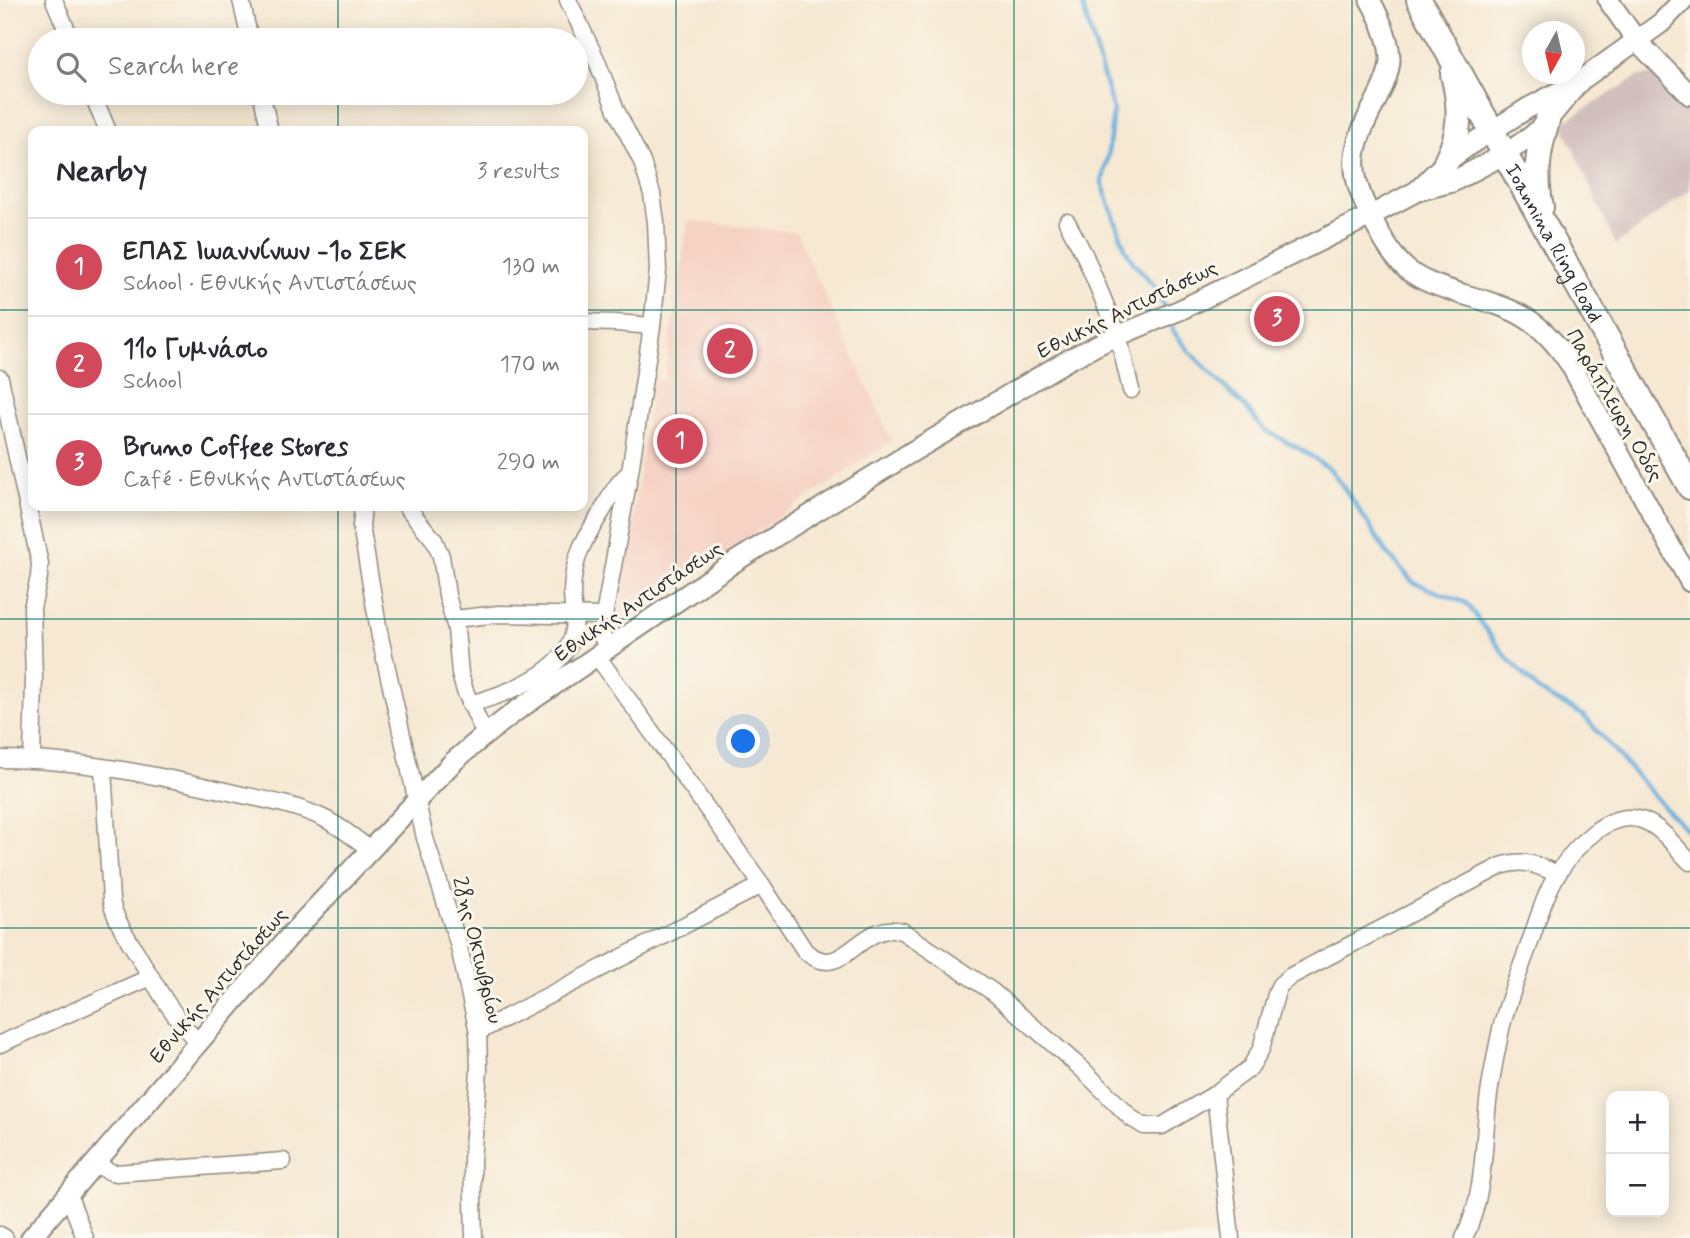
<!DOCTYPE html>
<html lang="en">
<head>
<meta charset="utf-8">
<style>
	:root { --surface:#fff; --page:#f7f7f7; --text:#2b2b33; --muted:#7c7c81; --line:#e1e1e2; --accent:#d1495b }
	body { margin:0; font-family:Mynerve,sans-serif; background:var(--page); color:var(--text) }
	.controls { position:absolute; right:21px; bottom:21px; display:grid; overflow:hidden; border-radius:14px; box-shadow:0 4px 18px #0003 }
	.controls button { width:63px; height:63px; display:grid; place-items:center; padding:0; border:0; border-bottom:2px solid var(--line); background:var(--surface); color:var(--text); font:35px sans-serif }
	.compass { position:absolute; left:1522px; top:21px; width:63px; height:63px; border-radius:50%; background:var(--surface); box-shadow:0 4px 18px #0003; rotate:188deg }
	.you { position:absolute; left:744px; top:742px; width:24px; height:24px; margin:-18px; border:5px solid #fff; border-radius:50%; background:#1a73e8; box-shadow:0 0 0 10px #1a73e833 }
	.badge { display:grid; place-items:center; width:46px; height:46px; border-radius:50%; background:var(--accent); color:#fff; font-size:23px; font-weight:700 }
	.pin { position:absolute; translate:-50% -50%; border:4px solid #fff; box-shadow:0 2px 7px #0006 }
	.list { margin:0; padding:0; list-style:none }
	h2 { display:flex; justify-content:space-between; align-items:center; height:91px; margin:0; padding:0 28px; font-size:30px }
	h2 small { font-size:23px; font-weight:400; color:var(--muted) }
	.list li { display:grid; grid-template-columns:46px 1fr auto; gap:21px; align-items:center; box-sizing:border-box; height:98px; padding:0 28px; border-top:2px solid var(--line) }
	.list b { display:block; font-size:26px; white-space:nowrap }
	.list p { margin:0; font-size:23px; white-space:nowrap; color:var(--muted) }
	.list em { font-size:23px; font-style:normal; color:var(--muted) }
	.icon { flex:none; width:38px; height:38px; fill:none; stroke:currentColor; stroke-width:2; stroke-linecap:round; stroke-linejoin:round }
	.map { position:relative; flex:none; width:1690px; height:1238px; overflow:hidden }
	.search { position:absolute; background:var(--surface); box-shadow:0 4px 18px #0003; left:28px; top:28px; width:560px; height:77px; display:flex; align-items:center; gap:18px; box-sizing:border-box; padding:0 24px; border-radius:38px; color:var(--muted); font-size:26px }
	.panel { position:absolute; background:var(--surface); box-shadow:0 4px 18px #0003; left:28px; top:126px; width:560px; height:385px; border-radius:14px }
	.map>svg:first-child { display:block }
	.built { fill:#f6d2c4 }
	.industrial { fill:#d1bfbe }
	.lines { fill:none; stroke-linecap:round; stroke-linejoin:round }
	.stream { stroke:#66aedd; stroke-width:4.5 }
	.minor-casing { stroke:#908a7e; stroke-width:19 }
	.tertiary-casing { stroke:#908a7e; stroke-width:23 }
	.trunk-casing { stroke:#908a7e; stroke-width:28 }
	.minor { stroke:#fff; stroke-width:16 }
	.tertiary { stroke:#fff; stroke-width:19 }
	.trunk { stroke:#fff; stroke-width:24 }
	.grid { fill:none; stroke:#0f766e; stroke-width:2; stroke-opacity:0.55 }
	.labels { text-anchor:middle; stroke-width:6; stroke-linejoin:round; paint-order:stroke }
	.street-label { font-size:21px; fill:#2b2b2b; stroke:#fbf7ec }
</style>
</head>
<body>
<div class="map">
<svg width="1690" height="1238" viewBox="0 0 1690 1238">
	<rect width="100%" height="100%" fill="#fbf7ec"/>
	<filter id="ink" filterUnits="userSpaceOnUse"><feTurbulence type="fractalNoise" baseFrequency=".0143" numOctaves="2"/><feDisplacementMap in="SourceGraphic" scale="14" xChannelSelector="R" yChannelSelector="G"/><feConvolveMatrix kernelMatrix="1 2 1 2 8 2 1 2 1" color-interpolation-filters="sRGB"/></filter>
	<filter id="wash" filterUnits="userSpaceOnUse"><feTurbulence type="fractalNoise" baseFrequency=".00686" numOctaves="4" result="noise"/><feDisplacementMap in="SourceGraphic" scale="28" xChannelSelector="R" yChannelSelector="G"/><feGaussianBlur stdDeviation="1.57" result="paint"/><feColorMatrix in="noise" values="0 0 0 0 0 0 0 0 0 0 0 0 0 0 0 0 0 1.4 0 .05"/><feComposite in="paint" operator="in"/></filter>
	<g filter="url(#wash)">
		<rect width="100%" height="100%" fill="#f6e8d2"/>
		<path class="built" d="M 688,221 L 796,232 L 892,441 L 626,620 L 618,617 L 653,379 L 664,380 Z"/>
		<path class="industrial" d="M 1650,75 L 1659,76 L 1690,101 L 1690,190 L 1616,245 L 1562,123 L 1639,76 Z"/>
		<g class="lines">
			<g class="stream">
				<path d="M 1081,0 L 1113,110 L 1108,155 L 1102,183 L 1125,248 L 1133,262 L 1154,286 L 1166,312"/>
				<path d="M 1169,320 L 1174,332 L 1190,352 L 1248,410 L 1263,429 L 1302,450 L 1331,470 L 1356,505 L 1387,553 L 1414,583 L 1466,603 L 1505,655 L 1539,691 L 1583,715 L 1665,808 L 1690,833"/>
			</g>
		</g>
	</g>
	<g filter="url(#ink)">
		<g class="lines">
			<g class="minor-casing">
				<g id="minor">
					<path d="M 54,0 L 71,40"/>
					<path d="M 241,0 L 250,40"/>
					<path d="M 568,0 L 596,59 L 616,110 L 642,162 L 652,194 L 656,222 L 658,270 L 652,326 L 630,472 L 604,616 L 602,637 L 608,649"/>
					<path d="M 92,93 L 108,131"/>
					<path d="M 261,93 L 270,131"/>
					<path d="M 1067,222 L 1085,256 L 1118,335 L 1131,390"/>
					<path d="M 583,322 L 616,323 L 652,326"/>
					<path d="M 0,378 L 40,564 L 39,577 L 32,608 L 34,679 L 32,759"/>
					<path d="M 363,506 L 361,526 L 380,637 L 425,838 L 458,943 L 478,1032 L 479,1070 L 472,1160 L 474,1238"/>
					<path d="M 406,506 L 434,540 L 441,556 L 447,595 L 456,629 L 460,674 L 465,691 L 485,735"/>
					<path d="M 454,619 L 499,614 L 604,616"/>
					<path d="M 470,704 C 506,694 567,672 574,630 C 576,617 572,605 572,592 C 573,558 583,541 601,513 C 609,500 615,484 628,474"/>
					<path d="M 0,759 C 80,759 161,776 238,794 C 266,800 295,805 321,817 C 339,825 354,838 370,849"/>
					<path d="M 103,768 L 111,900 C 115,921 128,938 138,955 C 154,983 175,1020 198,1042"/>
					<path d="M 762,885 L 805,951 C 844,985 858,920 902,931 L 993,992 L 1082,1069 L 1131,1118 L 1144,1126 L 1162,1126 L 1167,1123 L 1215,1094 L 1250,1068 L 1261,1049 L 1277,991 L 1280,985 L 1291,976 L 1501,866 C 1525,858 1536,865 1558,874"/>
					<path d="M 478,1032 L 762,885 L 597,656"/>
					<path d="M 0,1044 L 151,977"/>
					<path d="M 1215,1094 L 1231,1238"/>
					<path d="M 94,1164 L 111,1172 L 116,1173 L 283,1161"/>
					<path d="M 68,1194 L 85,1238"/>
					<path d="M 0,1235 L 5,1238"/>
					<path d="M 1464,1238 C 1485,1196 1483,1147 1488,1102 C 1491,1078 1496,1053 1501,1029 C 1508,999 1520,971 1530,942 C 1538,919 1545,894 1558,873 C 1575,847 1608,809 1642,820 C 1662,827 1676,848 1690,862"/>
				</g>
			</g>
			<g class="tertiary-casing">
				<g id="tertiary">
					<path d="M 1370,0 C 1380,18 1390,39 1390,60 C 1389,76 1381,91 1374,105 C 1351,148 1347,170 1370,215 C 1380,234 1391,257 1409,271 C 1425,283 1444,288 1462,294 C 1515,309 1539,317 1570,364 L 1690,582"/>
					<path d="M 1608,0 L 1637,41 L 1690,95"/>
					<path d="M 1417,191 L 1446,162 L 1468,146 L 1528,108 L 1580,81 L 1661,23 L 1683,0"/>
					<path d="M 31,1238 L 294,931 L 453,762 L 485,735 L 516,711 L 736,561 L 910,453 L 1066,361 L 1103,342 L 1180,310 L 1370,216 L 1417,191 L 1452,182 L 1505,154 L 1533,135 L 1547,121 L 1580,81"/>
				</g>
			</g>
			<g class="trunk-casing">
				<g id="trunk">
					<path id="s1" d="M 1419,0 L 1690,487"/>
					<path d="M 1446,162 C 1462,132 1461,106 1453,74"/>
					<path d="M 1541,207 C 1534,177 1538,150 1547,121"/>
				</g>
			</g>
			<use href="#minor" class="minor"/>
			<use href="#tertiary" class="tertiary"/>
			<use href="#trunk" class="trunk"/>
		</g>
	</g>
	<path class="grid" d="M 338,0 L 338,40M 676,0 L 676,1238M 1014,0 L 1014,1238M 1352,0 L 1352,1238M 338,93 L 338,131M 0,310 L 33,310M 583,310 L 1690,310M 338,506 L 338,1238M 0,619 L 1690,619M 0,928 L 1690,928"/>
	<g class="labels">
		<g class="street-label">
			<text dy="7" stroke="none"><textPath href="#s1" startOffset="278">Ioannina Ring Road</textPath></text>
			<text transform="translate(1127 309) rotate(-26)" y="7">Εθνικής Αντιστάσεως</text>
			<text transform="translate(1615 405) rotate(60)" y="7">Παράπλευρη Οδός</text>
			<text transform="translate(638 601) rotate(-34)" y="7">Εθνικής Αντιστάσεως</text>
			<text transform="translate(478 950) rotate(76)" y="7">28ης Οκτωβρίου</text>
			<text transform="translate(218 985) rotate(-49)" y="7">Εθνικής Αντιστάσεως</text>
		</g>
	</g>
</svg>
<div class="controls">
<button>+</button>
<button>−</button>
</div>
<svg class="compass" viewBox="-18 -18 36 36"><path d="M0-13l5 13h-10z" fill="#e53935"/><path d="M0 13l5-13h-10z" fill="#7c7c81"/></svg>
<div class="you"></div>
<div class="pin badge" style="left:680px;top:441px">1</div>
<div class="pin badge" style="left:730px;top:351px">2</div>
<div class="pin badge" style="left:1277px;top:319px">3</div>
<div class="search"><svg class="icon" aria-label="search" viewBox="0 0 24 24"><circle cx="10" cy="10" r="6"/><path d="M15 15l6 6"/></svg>Search here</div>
<section class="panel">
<h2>Nearby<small>3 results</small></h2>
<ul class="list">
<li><span class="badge">1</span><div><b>ΕΠΑΣ Ιωαννίνων -1ο ΣΕΚ</b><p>School · Εθνικής Αντιστάσεως</p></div><em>130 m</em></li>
<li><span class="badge">2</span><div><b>11o Γυμνάσιο</b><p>School</p></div><em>170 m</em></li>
<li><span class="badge">3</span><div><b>Bruno Coffee Stores</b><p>Café · Εθνικής Αντιστάσεως</p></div><em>290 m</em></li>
</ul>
</section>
</div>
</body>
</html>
